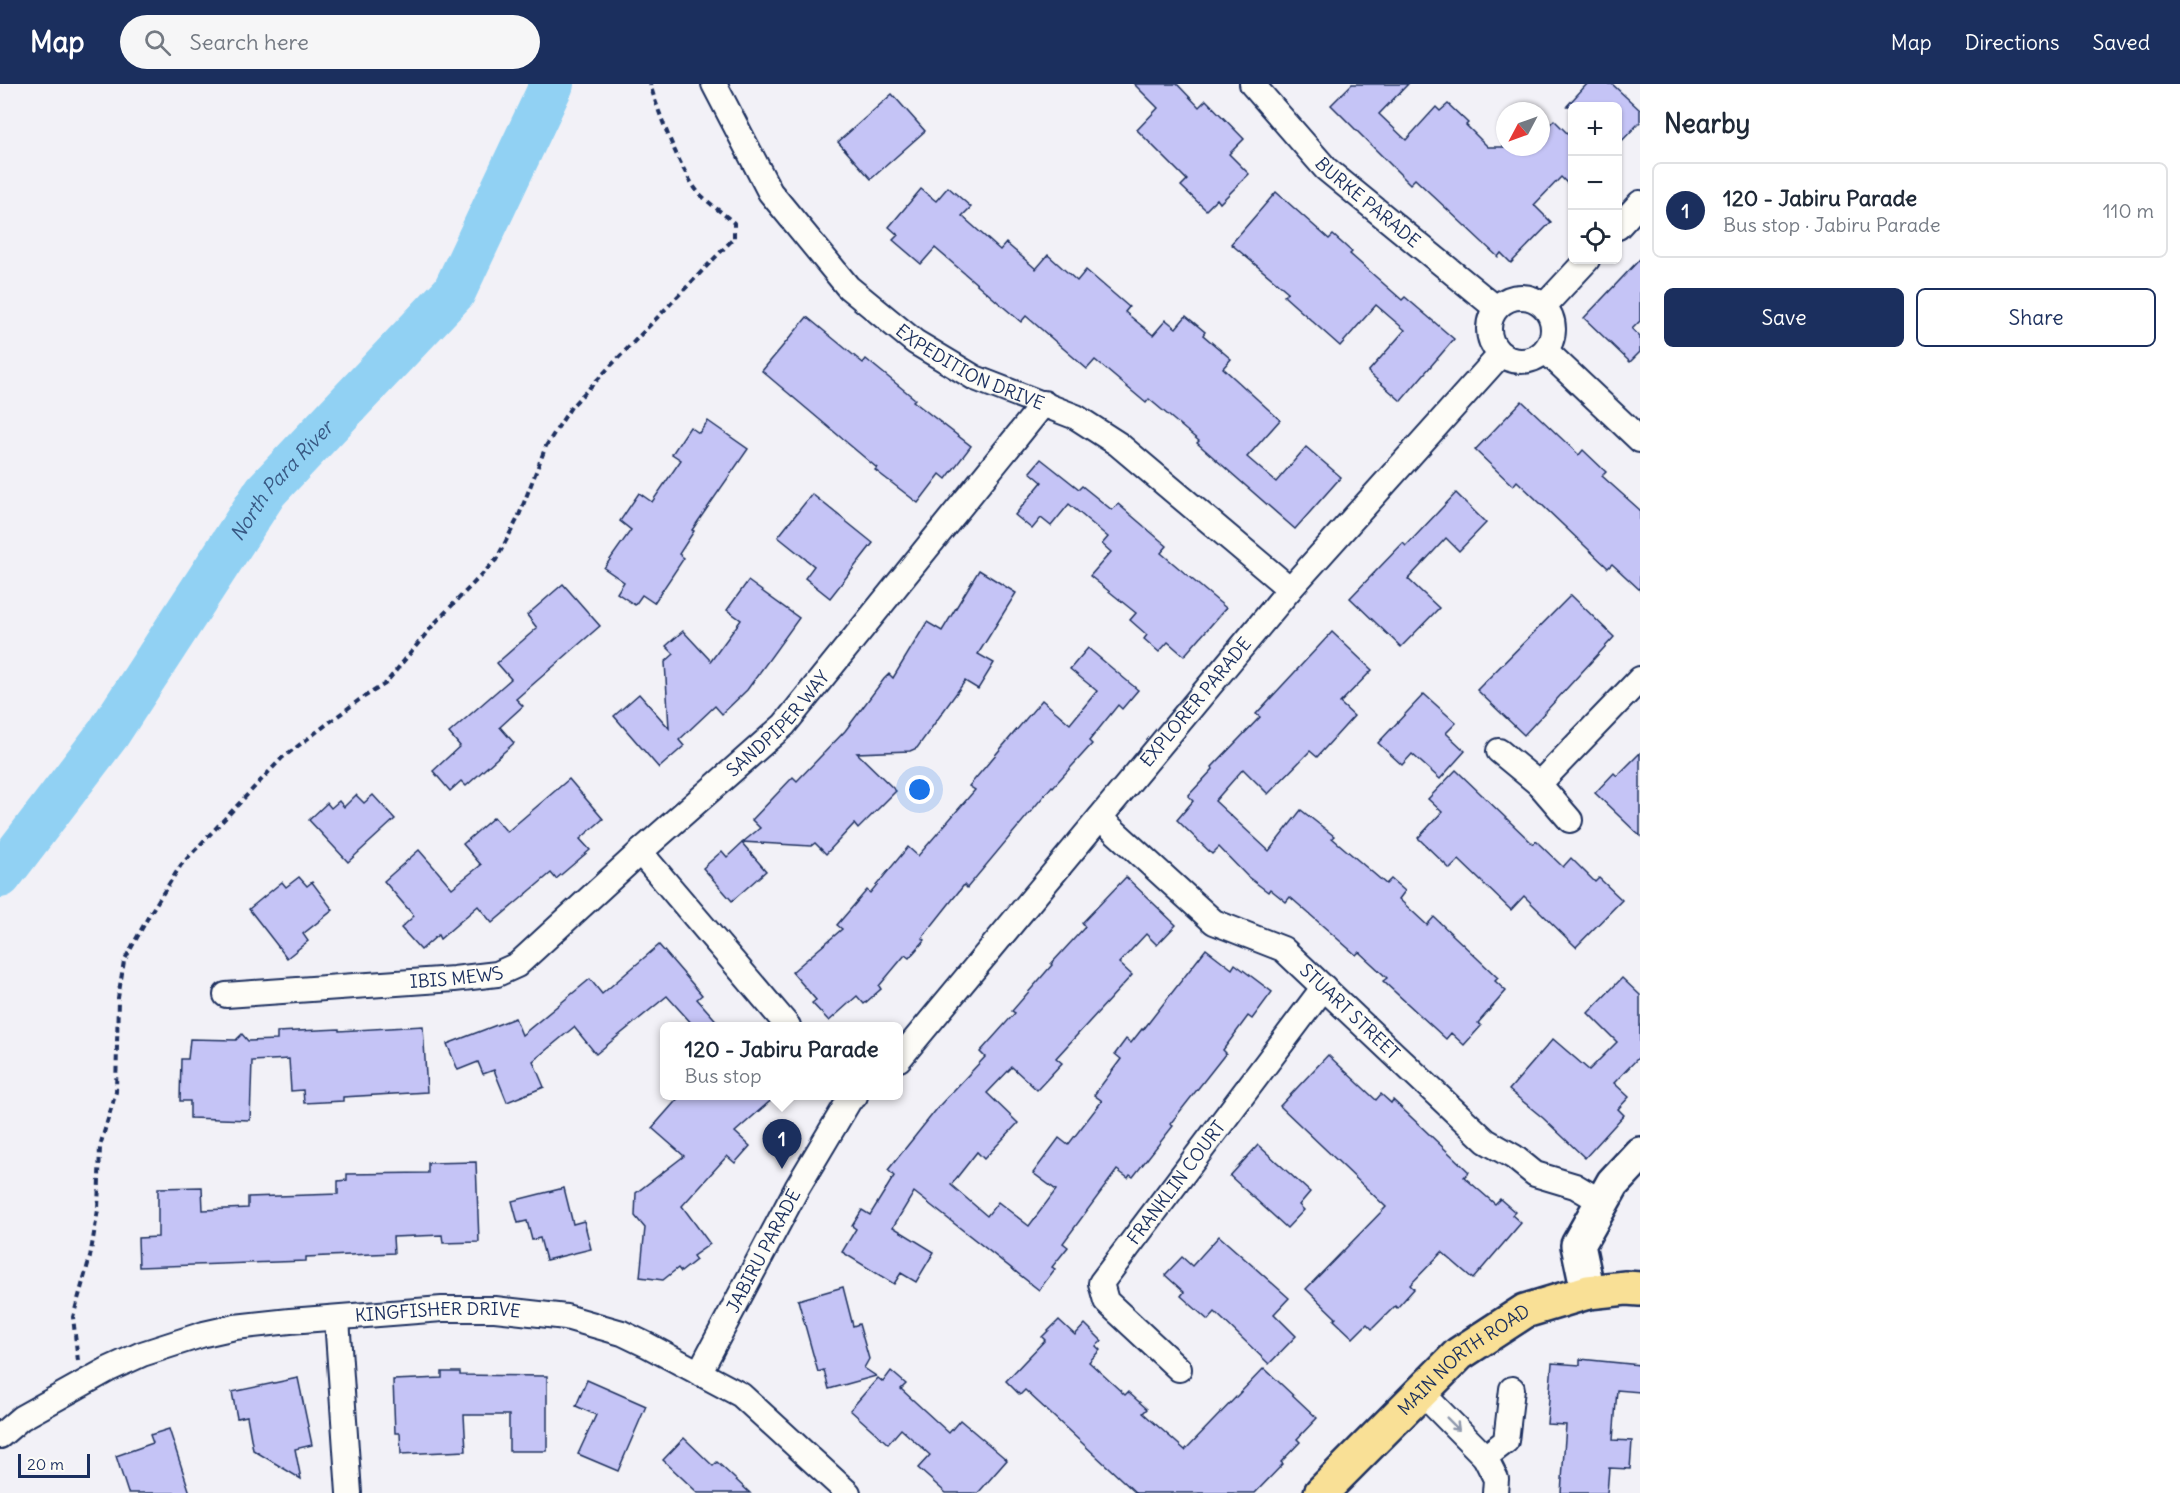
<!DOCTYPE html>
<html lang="en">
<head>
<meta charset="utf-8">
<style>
	:root { --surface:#fff; --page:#f6f6f7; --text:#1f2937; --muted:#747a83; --line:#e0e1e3; --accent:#1b2f5e }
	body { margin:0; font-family:Delius,sans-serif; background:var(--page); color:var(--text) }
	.controls { position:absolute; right:18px; top:18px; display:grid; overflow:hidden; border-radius:9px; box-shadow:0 2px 4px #0004 }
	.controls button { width:54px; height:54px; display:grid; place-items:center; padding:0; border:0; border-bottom:2px solid var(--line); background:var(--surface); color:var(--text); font:30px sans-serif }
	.compass { position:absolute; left:1496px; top:18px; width:54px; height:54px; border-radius:50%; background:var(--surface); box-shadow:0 2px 4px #0004; rotate:229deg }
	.scale { position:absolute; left:18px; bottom:15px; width:72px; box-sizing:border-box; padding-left:6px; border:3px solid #1b2f5e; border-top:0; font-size:16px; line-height:21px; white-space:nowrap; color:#1b2f5e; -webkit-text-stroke:4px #fdfcf7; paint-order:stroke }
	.you { position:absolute; left:920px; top:706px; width:21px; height:21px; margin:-15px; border:4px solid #fff; border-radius:50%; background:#1a73e8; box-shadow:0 0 0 9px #1a73e833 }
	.badge { display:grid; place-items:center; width:39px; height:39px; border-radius:50%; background:var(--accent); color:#fff; font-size:20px; font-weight:700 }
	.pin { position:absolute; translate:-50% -50px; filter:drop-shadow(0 2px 3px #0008) }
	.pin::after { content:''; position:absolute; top:32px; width:21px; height:18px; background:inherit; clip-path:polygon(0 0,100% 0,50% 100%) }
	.popup { position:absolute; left:660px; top:938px; width:243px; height:78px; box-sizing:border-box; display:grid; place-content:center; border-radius:9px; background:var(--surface); filter:drop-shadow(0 2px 4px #0005); font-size:20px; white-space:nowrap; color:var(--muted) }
	.popup b { font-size:22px; color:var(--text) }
	.popup::after { content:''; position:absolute; left:50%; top:100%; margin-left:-12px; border:12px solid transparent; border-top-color:var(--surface) }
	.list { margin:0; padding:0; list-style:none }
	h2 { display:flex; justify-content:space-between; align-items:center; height:78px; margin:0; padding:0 24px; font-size:26px }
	h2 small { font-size:20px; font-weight:400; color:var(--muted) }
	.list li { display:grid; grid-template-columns:39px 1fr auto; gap:18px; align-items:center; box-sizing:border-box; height:96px; margin:0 12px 12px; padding:0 12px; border:2px solid var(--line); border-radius:9px }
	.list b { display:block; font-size:22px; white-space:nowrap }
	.list p { margin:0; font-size:20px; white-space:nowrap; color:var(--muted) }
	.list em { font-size:20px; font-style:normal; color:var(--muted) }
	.actions { display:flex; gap:12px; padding:18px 24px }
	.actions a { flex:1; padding:14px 0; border:2px solid var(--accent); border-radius:9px; text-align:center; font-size:21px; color:var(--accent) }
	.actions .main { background:var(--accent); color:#fff }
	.icon { flex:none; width:33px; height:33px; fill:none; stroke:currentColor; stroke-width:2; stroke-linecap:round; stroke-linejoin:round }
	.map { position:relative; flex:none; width:1640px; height:1409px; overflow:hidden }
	header { display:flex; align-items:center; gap:36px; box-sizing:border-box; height:84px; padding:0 30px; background:var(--accent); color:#fff }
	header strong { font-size:28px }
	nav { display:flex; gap:33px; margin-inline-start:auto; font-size:21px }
	.search { width:420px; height:54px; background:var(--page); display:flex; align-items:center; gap:15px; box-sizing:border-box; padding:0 21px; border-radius:33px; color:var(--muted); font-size:22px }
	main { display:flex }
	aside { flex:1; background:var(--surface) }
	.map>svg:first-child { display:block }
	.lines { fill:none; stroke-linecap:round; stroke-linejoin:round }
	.river { stroke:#91d1f3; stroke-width:44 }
	.building { fill:#c5c4f6; stroke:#1b2f5e; stroke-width:1.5 }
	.street-casing { stroke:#1b2f5e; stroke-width:28 }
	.secondary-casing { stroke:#1b2f5e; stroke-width:38 }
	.primary-casing { stroke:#1b2f5e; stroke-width:38 }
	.path { stroke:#1b2f5e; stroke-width:4; stroke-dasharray:6 4.5; stroke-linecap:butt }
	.street { stroke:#fdfcf7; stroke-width:24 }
	.secondary { stroke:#fdfcf7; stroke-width:33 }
	.primary { stroke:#f9e096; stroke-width:33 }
	.oneway { stroke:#8c96aa }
	.labels { text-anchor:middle; stroke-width:4.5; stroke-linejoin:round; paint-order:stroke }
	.street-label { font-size:18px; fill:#1b2f5e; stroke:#fdfcf7 }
	.water-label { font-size:20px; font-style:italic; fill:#385883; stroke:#fdfcf7 }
</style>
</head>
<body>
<header>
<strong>Map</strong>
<div class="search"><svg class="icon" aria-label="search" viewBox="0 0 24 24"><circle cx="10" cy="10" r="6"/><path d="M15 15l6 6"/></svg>Search here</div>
<nav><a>Map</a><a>Directions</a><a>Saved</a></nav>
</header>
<main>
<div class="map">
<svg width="1640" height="1409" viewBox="0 0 1640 1409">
	<rect width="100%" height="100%" fill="#f2f1f7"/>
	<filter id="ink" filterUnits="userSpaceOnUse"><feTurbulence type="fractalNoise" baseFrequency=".0167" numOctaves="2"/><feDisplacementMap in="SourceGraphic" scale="12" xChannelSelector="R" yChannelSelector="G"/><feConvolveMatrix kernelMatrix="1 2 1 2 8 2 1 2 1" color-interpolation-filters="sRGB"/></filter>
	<g filter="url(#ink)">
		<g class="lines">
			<path class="river" id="s1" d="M 0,792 L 108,650 L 266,407 L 454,208 L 552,0"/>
		</g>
		<g class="building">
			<path d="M 1134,0 L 1177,0 L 1199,23 L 1206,16 L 1244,55 L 1229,70 L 1249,90 L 1220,119 L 1217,115 L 1206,126 L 1181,102 L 1187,96 L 1137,46 L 1158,24 Z"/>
			<path d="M 1352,0 L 1408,0 L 1379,30 L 1406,56 L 1436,23 L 1440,27 L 1448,20 L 1468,39 L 1466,41 L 1488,63 L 1541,63 L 1541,49 L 1554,36 L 1572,54 L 1572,104 L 1561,93 L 1534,121 L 1551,138 L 1511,179 L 1501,169 L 1498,173 L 1415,95 L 1410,100 L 1331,21 Z"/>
			<path d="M 1587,0 L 1612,0 L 1640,26 L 1640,38 L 1617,62 L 1617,22 L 1567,22 Z"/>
			<path d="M 892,10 L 925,47 L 871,95 L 838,58 Z"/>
			<path d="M 948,103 L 971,123 L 962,132 L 1000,166 L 1006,159 L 1036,185 L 1048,171 L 1077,197 L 1086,186 L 1129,223 L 1125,228 L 1153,251 L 1166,236 L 1176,244 L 1186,232 L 1205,248 L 1203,251 L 1231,275 L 1223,284 L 1280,336 L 1247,373 L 1276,398 L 1306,363 L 1341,393 L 1295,445 L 1197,359 L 1199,357 L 1149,315 L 1146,319 L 1095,276 L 1087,285 L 1026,232 L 1021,238 L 935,164 L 921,180 L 893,156 L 898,151 L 889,143 L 921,105 L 936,117 Z"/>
			<path d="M 1276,108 L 1329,155 L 1333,151 L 1352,168 L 1350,170 L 1402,216 L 1405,213 L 1454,255 L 1401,317 L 1368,288 L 1405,246 L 1376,221 L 1340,262 L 1284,212 L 1288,208 L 1231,160 Z"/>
			<path d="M 1640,175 L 1640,237 L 1632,245 L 1640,253 L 1640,268 L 1630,278 L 1584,234 Z"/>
			<path d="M 807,233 L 863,279 L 866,275 L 915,315 L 913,317 L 971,362 L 946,395 L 940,390 L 918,419 L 875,386 L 877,384 L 762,287 Z"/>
			<path d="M 1522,317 L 1579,371 L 1583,366 L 1606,388 L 1602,392 L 1640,426 L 1640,506 L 1612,480 L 1608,484 L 1517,397 L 1513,402 L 1475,366 Z"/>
			<path d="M 708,337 L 748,365 L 692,446 L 694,447 L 679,470 L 684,474 L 654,519 L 642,511 L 635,521 L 617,509 L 624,498 L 604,484 L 631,446 L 620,437 L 639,409 L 652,418 L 681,376 L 672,370 L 690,343 L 699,349 Z"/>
			<path d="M 1041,375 L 1079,405 L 1082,402 L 1112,426 L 1118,420 L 1167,462 L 1161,469 L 1226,524 L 1184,572 L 1168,558 L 1159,568 L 1144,555 L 1147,551 L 1130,536 L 1136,529 L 1090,492 L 1111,468 L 1102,460 L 1108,453 L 1069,420 L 1051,442 L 1041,434 L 1032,445 L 1015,431 L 1042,398 L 1030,388 Z"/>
			<path d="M 1456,409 L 1486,439 L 1459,467 L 1446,454 L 1408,495 L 1439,524 L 1401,563 L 1350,514 L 1403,459 L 1406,462 Z"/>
			<path d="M 812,410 L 873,459 L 830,514 L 805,494 L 814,482 L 778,453 Z"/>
			<path d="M 979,486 L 1016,509 L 978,570 L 994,579 L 978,605 L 965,597 L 917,664 L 910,667 L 857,669 L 896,707 L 858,745 L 854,740 L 826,770 L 815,759 L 811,762 L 743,758 L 760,744 L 752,736 L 793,693 L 797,697 L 845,647 L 884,595 L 889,590 L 893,594 L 927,538 L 942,547 Z"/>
			<path d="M 748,497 L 799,534 L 747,606 L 722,630 L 715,622 L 679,656 L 684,662 L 659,684 L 614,632 L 639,610 L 669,644 L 665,578 L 674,570 L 666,562 L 683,547 L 711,577 L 741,536 L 727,526 Z"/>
			<path d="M 563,500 L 600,542 L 516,615 L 523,622 L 500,643 L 514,659 L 466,702 L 461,697 L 450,707 L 433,687 L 460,662 L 449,649 L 511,595 L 497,579 L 537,544 L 527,531 Z"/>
			<path d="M 1571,511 L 1614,553 L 1524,651 L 1477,606 Z"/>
			<path d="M 1332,548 L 1372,586 L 1340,619 L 1354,632 L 1317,673 L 1310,667 L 1268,710 L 1243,685 L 1215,717 L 1269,767 L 1301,726 L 1334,752 L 1332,754 L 1386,800 L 1391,795 L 1405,807 L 1399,815 L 1427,841 L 1434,833 L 1498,894 L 1495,897 L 1506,907 L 1478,939 L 1481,942 L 1464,961 L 1451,949 L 1446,955 L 1383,897 L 1387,894 L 1359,868 L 1356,871 L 1290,813 L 1286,818 L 1270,805 L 1268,808 L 1248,793 L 1219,763 L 1212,770 L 1177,736 L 1193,717 L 1188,712 L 1213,685 L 1212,683 L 1260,633 L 1256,630 Z"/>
			<path d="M 1088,564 L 1138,606 L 1122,625 L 1118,621 L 1089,657 L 1092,660 L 1053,703 L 1052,702 L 967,804 L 964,801 L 922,854 L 925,856 L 909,874 L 905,871 L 879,902 L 881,905 L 864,920 L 857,912 L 829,937 L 812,919 L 816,916 L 792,888 L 842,845 L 837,841 L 867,806 L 870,809 L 908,763 L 918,772 L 975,706 L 969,702 L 1042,616 L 1070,640 L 1097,607 L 1070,585 Z"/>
			<path d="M 1424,610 L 1456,639 L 1446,649 L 1465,667 L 1440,695 L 1412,670 L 1402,681 L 1378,659 Z"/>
			<path d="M 1640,669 L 1640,752 L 1595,709 L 1614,689 L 1617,692 Z"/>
			<path d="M 1456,686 L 1533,760 L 1536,757 L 1563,783 L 1571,774 L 1595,798 L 1599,794 L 1622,816 L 1576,863 L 1524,812 L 1511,826 L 1459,776 L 1450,785 L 1418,754 L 1442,728 L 1428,715 Z"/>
			<path d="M 569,695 L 603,735 L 580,755 L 590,766 L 556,795 L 551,789 L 492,839 L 478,822 L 440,855 L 438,851 L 421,866 L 401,844 L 414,832 L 384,797 L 419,766 L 452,804 L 481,781 L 463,760 L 494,733 L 507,748 Z"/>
			<path d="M 356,711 L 364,719 L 373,711 L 395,735 L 348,778 L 309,736 L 327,719 L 331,724 L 339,717 L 344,723 Z"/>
			<path d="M 742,759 L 766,787 L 732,817 L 703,784 L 722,767 L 727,773 Z"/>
			<path d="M 299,793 L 307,802 L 312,798 L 333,826 L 303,850 L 308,857 L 287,874 L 249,825 L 282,798 L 286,803 Z"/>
			<path d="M 1126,793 L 1176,841 L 1157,861 L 1146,850 L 1119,879 L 1132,891 L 1056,974 L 1062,979 L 1037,1006 L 1012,983 L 987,1009 L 1018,1039 L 984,1075 L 977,1068 L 951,1101 L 987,1132 L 998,1118 L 1029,1142 L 1056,1106 L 1033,1089 L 1059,1054 L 1068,1061 L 1102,1017 L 1094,1011 L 1121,975 L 1115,970 L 1126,955 L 1131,959 L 1142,945 L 1143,946 L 1206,865 L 1232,885 L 1235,880 L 1272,908 L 1252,935 L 1248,932 L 1223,966 L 1226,969 L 1170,1040 L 1173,1042 L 1133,1093 L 1130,1091 L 1128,1094 L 1117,1086 L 1063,1159 L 1068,1163 L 1052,1183 L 1055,1185 L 1039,1206 L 914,1108 L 893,1143 L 934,1168 L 916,1198 L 901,1189 L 894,1200 L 842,1168 L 856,1145 L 852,1142 L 862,1126 L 870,1131 L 894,1092 L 888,1086 L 940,1021 L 985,973 L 980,968 L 1015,929 L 1012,927 L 1052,881 L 1051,880 L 1085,843 L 1082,839 Z"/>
			<path d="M 659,861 L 702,911 L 697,915 L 721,942 L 694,942 L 667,912 L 596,970 L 574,943 L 533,977 L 544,1003 L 507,1018 L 494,986 L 483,990 L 478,978 L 458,986 L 447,960 L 515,934 L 522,951 L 590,895 L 602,910 Z"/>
			<path d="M 1622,894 L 1640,911 L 1640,972 L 1614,999 L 1629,1013 L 1618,1025 L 1624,1031 L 1585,1074 L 1543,1034 L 1509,1006 L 1553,955 L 1589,986 L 1617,958 L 1588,929 Z"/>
			<path d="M 423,942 L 427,1008 L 343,1013 L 343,1017 L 304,1019 L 303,1006 L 291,1007 L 289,975 L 252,977 L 250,1036 L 190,1034 L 190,1017 L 180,1017 L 181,975 L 188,975 L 190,955 L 236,956 L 242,950 L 248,957 L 277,956 L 277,948 L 339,945 L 339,947 Z"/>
			<path d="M 1328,971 L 1376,1016 L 1381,1010 L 1391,1019 L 1393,1016 L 1469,1088 L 1464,1093 L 1495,1120 L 1500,1115 L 1515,1128 L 1512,1131 L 1521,1139 L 1473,1195 L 1442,1168 L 1410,1201 L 1414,1205 L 1397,1224 L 1395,1222 L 1372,1245 L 1367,1240 L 1353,1254 L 1334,1236 L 1336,1234 L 1306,1205 L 1386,1123 L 1280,1022 Z"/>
			<path d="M 681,1011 L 777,1011 L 735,1048 L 750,1062 L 735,1079 L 727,1072 L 682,1122 L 710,1160 L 693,1172 L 696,1176 L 681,1188 L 678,1184 L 663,1196 L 640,1193 L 645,1144 L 635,1132 L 636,1109 L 684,1072 L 652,1044 Z"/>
			<path d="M 1258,1061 L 1310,1108 L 1299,1121 L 1304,1126 L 1287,1144 L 1230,1092 Z"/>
			<path d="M 476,1078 L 479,1158 L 443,1159 L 442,1151 L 393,1153 L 394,1169 L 306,1173 L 306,1177 L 139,1183 L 138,1154 L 158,1153 L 158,1104 L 202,1103 L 203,1126 L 248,1124 L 248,1113 L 338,1110 L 338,1097 L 347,1096 L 347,1090 L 428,1089 L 428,1079 Z"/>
			<path d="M 564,1104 L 573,1140 L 584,1137 L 591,1165 L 546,1176 L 540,1154 L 532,1156 L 527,1137 L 518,1139 L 512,1117 Z"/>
			<path d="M 1219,1152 L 1289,1214 L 1274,1230 L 1296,1252 L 1269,1280 L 1215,1228 L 1208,1236 L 1181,1212 L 1184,1208 L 1165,1191 L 1182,1173 L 1192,1182 Z"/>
			<path d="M 843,1203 L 853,1242 L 859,1240 L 869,1275 L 864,1284 L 876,1292 L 829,1305 L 824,1286 L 818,1288 L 798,1216 Z"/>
			<path d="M 1059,1236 L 1075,1251 L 1085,1240 L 1102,1257 L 1096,1262 L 1100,1266 L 1089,1278 L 1125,1311 L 1128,1308 L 1147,1325 L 1143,1329 L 1185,1366 L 1264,1284 L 1317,1334 L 1297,1355 L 1300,1358 L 1281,1378 L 1283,1380 L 1255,1409 L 1136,1409 L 1025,1306 L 1020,1311 L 1006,1297 L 1045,1256 L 1042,1253 Z"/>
			<path d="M 1580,1275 L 1640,1281 L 1640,1308 L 1617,1306 L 1613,1356 L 1632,1357 L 1630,1385 L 1609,1384 L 1607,1409 L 1561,1409 L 1566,1341 L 1547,1340 L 1552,1279 L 1580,1281 Z"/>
			<path d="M 891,1287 L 906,1300 L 901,1305 L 949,1349 L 960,1336 L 1007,1376 L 978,1409 L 946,1409 L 918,1384 L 930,1371 L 901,1345 L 888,1360 L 850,1326 L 878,1294 L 883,1298 Z"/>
			<path d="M 442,1288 L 460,1288 L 460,1291 L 547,1292 L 547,1367 L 509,1367 L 509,1331 L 464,1331 L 466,1367 L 401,1370 L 400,1349 L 395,1349 L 393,1296 L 442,1294 Z"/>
			<path d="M 298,1294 L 312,1361 L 295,1365 L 301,1395 L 253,1366 L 247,1332 L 237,1334 L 232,1308 Z"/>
			<path d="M 587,1296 L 646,1322 L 618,1387 L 578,1370 L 596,1331 L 576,1322 Z"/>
			<path d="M 169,1345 L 190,1409 L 128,1409 L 116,1372 L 153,1359 L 150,1351 Z"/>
			<path d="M 684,1354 L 713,1382 L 717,1378 L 750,1409 L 698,1409 L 663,1376 Z"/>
		</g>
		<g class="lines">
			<g class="street-casing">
				<g id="street">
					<path id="s2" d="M 714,0 L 770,108 L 848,203 L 915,258 L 975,294 L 1076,333 L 1118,360 L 1290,505"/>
					<path id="s3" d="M 1252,0 L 1326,85 L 1496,224"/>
					<path d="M 1618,143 L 1640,119"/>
					<circle cx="1521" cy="245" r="32"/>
					<path d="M 1545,221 L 1587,176"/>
					<path d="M 1546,267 L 1640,356"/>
					<path d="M 1499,667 L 1539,700 L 1570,736"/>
					<path d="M 1539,700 L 1640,595"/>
					<path id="s4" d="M 1100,734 L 1214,838 L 1283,865 L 1486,1057 L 1514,1073 L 1535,1090 L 1575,1102 L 1602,1118"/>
					<path id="s5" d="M 226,911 L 454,895 L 497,890 L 517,881 L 640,768"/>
					<path id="s6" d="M 788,942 L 640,768 L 784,641 L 1044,319"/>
					<path id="s7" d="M 899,975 L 1290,505 L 1501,270"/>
					<path d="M 337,1235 L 349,1409"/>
					<path id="s8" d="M 1179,1285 L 1106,1217 L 1101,1199 L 1324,903"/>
					<path id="s9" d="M 699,1289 L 797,1104 L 850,1015 L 855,1012"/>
					<path d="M 1421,1308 L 1485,1373 L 1496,1395 L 1495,1409"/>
					<path id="s10" d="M 0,1352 L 21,1334 L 109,1285 L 142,1270 L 204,1250 L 235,1243 L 290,1237 L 442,1225 L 495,1225 L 566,1233 L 622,1249 L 647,1261 L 741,1311 L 848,1409"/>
					<path d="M 1485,1373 L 1506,1357 L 1512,1305"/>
				</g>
			</g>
			<g class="secondary-casing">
				<path id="secondary" d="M 1588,1208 L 1578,1161 L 1613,1099 L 1640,1070"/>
			</g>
			<g class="primary-casing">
				<g id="primary">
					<path id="s11" d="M 1321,1409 L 1459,1270 L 1525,1227 L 1588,1208 L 1626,1204 L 1640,1205"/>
				</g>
			</g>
			<path class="path" d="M 78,1277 L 73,1233 L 90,1173 L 98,1126 L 100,1062 L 116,1008 L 118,914 L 124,877 L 151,828 L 181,781 L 282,674 L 359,616 L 385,600 L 434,540 L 496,476 L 518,434 L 546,362 L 571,323 L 734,154 L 734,139 C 722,128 708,119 698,108 C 680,86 658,28 650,0"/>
			<use href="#street" class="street"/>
			<use href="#secondary" class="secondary"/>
			<use href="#primary" class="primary"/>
		</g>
		<defs><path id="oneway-shaft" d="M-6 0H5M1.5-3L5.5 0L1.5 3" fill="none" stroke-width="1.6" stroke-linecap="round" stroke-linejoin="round" transform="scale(1.5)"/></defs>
		<use class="oneway" href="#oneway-shaft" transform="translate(1453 1340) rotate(45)"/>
	</g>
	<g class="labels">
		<g class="street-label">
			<text dy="6" stroke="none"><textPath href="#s3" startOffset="166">BURKE PARADE</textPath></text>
			<text dy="6" stroke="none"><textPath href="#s2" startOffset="392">EXPEDITION DRIVE</textPath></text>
			<text dy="6" stroke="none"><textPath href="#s7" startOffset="464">EXPLORER PARADE</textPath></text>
			<text dy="6" stroke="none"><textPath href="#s6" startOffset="417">SANDPIPER WAY</textPath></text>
			<text dy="6" stroke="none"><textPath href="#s5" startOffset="231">IBIS MEWS</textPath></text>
			<text dy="6" stroke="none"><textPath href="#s4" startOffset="320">STUART STREET</textPath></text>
			<text dy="6" stroke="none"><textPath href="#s8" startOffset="244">FRANKLIN COURT</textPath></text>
			<text dy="6" stroke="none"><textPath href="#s9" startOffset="138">JABIRU PARADE</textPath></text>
			<text dy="6" stroke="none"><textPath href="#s10" startOffset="465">KINGFISHER DRIVE</textPath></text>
			<text dy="6" stroke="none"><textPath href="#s11" startOffset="196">MAIN NORTH ROAD</textPath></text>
		</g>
		<g class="water-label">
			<text dy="7" stroke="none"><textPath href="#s1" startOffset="486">North Para River</textPath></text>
		</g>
	</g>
</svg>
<div class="controls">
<button>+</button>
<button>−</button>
<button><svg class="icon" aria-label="locate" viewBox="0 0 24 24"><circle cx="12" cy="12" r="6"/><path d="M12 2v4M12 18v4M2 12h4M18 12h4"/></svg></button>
</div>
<svg class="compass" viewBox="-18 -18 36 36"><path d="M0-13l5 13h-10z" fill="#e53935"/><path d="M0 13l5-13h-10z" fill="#747a83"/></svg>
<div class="scale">20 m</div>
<div class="you"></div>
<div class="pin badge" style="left:782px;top:1085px">1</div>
<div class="popup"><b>120 - Jabiru Parade</b>Bus stop</div>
</div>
<aside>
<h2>Nearby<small></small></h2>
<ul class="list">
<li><span class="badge">1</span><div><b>120 - Jabiru Parade</b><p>Bus stop · Jabiru Parade</p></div><em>110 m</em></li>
</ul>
<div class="actions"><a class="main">Save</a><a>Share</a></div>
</aside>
</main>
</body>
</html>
